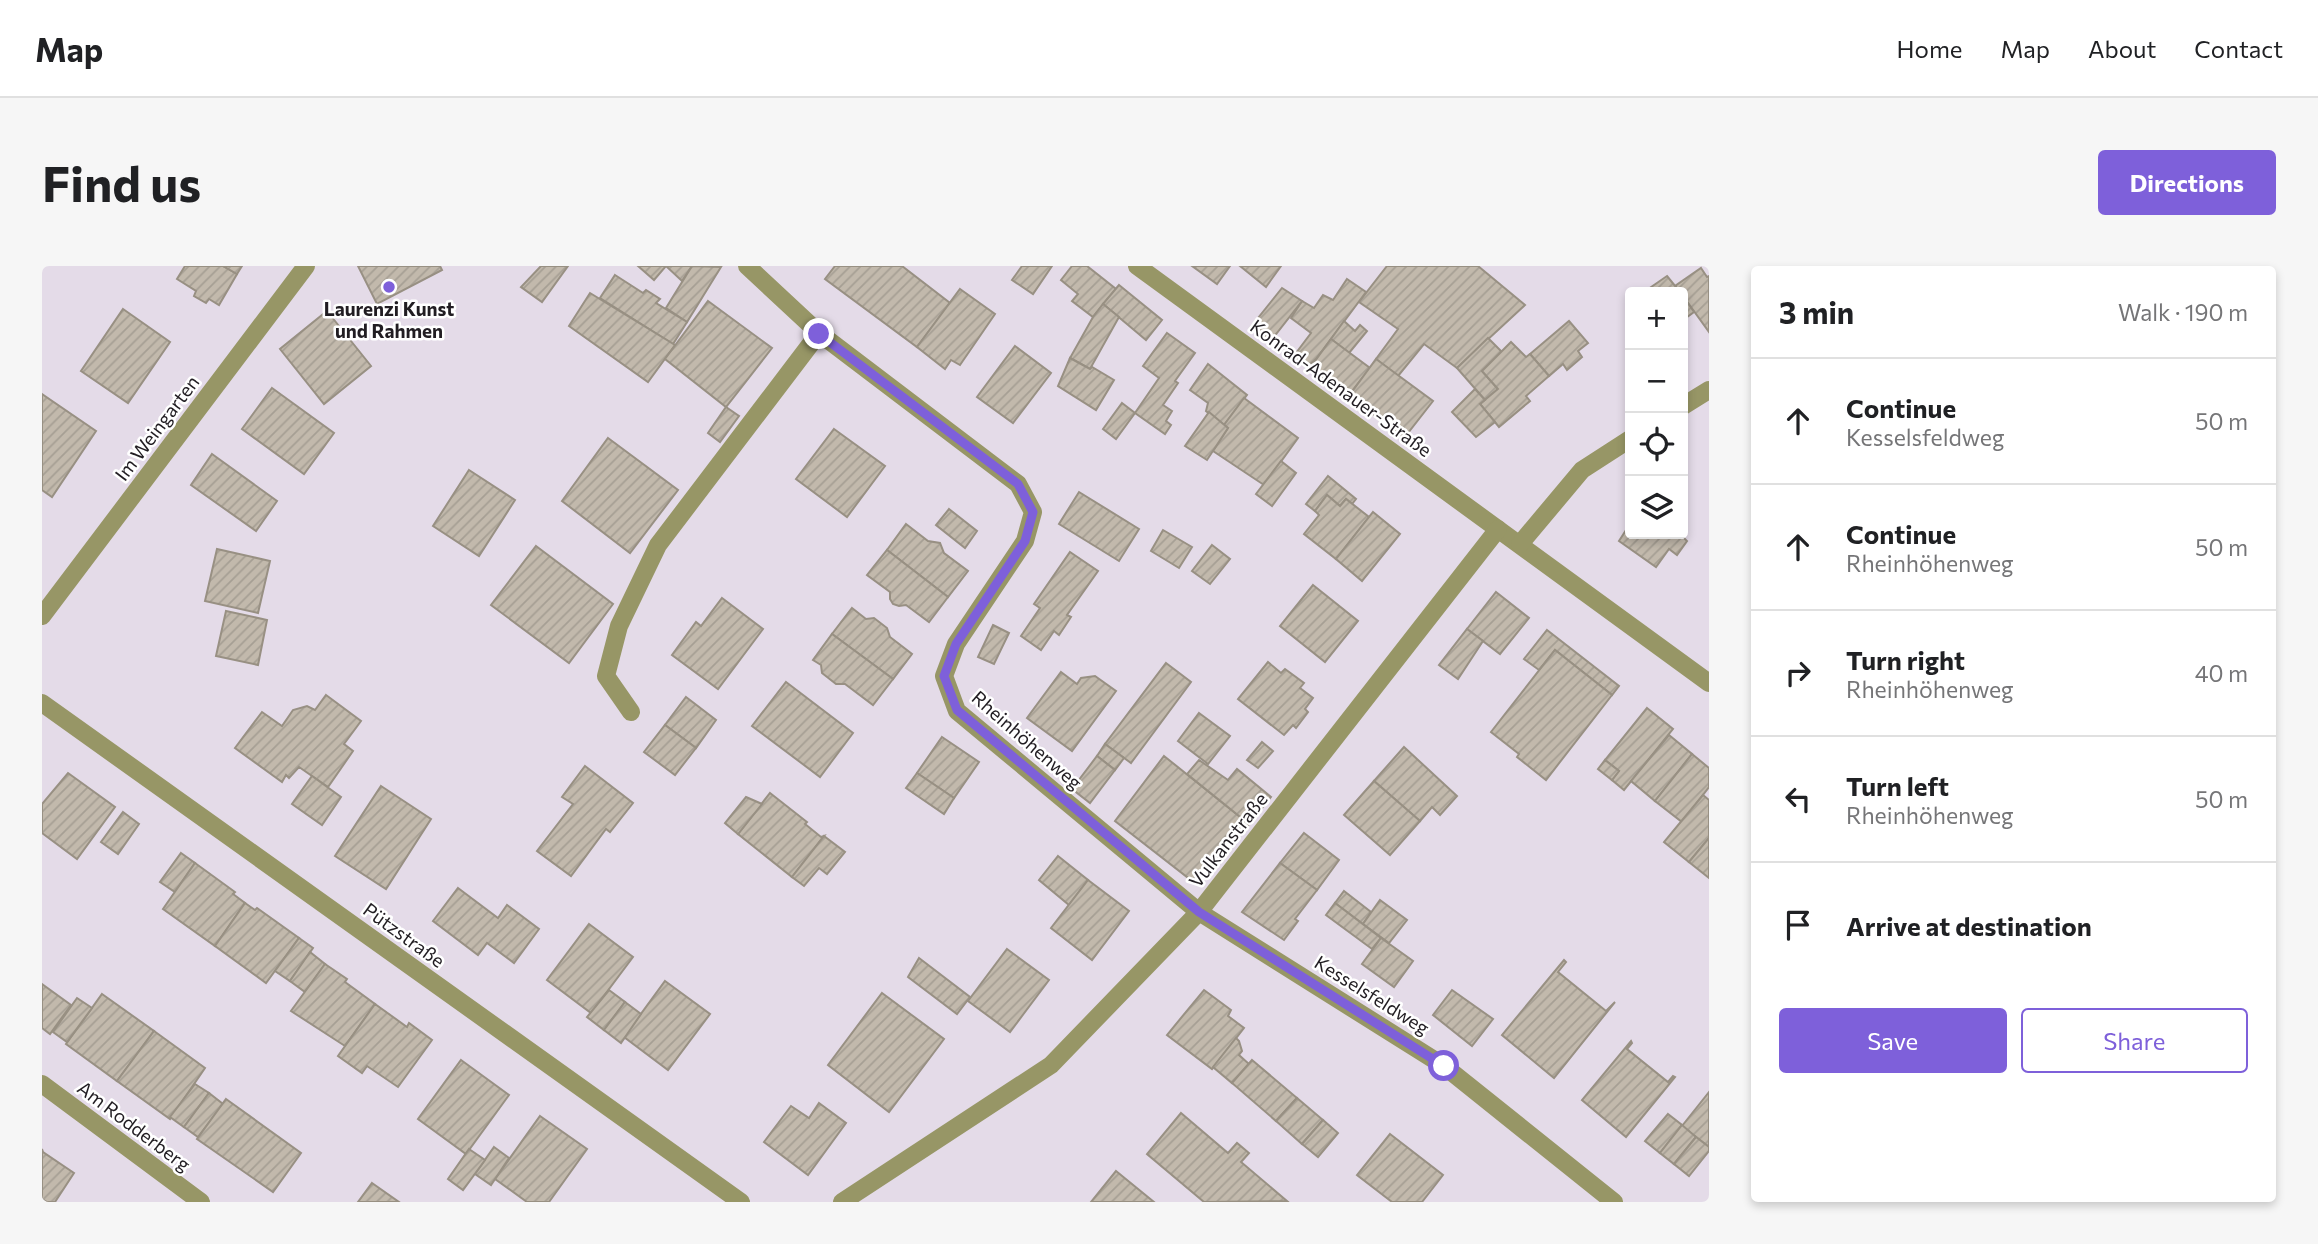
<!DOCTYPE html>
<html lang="en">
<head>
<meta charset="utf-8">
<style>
	:root { --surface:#fff; --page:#f6f6f6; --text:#202124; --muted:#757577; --line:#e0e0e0; --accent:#7e60da }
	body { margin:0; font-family:Commissioner,sans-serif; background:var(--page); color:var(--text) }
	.controls { position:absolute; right:21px; top:21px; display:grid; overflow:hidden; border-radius:7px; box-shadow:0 4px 10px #0003 }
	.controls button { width:63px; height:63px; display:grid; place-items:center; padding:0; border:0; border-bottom:2px solid var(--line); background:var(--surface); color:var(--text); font:35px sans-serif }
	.stop { position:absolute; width:21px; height:21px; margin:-16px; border:5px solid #7e60da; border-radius:50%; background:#fff }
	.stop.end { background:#7e60da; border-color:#fff; box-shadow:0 2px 7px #0008 }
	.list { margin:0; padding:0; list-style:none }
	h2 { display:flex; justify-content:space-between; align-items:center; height:91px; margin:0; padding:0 28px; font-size:30px }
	h2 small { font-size:23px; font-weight:400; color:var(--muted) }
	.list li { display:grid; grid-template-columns:46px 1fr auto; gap:21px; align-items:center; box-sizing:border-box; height:126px; padding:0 28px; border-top:2px solid var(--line) }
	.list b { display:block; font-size:26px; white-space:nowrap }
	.list p { margin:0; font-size:23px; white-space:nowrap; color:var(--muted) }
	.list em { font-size:23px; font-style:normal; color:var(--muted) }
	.actions { display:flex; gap:14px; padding:21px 28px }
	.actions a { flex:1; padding:16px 0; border:2px solid var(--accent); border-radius:7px; text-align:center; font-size:24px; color:var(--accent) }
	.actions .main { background:var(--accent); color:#fff }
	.icon { flex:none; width:38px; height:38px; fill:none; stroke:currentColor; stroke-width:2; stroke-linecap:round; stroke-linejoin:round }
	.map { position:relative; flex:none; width:1667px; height:936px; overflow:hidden; border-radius:7px }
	header { display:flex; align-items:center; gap:42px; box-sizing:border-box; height:98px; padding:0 35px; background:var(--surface); border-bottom:2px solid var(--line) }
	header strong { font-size:33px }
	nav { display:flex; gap:38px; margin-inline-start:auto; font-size:24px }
	.intro { display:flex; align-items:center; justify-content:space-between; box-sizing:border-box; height:168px; padding:0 42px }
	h1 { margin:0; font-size:49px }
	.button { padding:18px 32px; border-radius:7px; background:var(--accent); color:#fff; font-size:24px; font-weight:700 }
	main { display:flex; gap:42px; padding:0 42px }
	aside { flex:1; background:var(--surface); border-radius:7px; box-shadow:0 4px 10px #0003 }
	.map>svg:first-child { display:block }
	.building { fill:url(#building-hatch); stroke:#989083; stroke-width:2 }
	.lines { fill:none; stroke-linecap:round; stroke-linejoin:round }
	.street { stroke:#979666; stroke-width:18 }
	.route { stroke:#7e60da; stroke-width:9 }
	.poi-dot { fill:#7e60da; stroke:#fff; stroke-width:2.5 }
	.labels { text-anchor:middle; stroke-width:5; stroke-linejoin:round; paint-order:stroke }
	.poi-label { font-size:19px; font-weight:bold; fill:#211d22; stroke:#fff }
	.street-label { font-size:19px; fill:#211d22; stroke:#fff }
</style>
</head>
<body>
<header>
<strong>Map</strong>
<nav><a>Home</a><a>Map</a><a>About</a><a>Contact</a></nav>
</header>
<div class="intro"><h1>Find us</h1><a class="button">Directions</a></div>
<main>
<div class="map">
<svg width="1667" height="936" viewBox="0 0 1667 936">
	<defs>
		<pattern id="building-hatch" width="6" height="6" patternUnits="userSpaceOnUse" patternTransform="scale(1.75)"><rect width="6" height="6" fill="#c2b9ac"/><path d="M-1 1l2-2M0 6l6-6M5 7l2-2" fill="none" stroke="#a69f94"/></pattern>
	</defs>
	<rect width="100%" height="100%" fill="#e4dbe8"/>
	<g class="building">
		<path d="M 143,0 L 181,0 L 195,8 L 177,39 L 167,33 L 164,37 L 152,30 L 154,25 L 135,13 Z"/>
		<path d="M 181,0 L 200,0 L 195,8 Z"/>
		<path d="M 316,0 L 398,0 L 400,4 L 335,38 Z"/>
		<path d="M 499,0 L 526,0 L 500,36 L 479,21 Z"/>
		<path d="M 596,0 L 624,0 L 612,14 Z"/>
		<path d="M 624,0 L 650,0 L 640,15 Z"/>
		<path d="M 650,0 L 679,1 L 645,56 L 624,42 Z"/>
		<path d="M 793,0 L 860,0 L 908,37 L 875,81 L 783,13 Z"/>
		<path d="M 980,0 L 1010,0 L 991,28 L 970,14 Z"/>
		<path d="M 1030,0 L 1045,0 L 1074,23 L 1051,51 L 1030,35 L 1036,28 L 1019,14 Z"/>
		<path d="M 1150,0 L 1188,0 L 1175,18 Z"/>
		<path d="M 1198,0 L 1239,0 L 1224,21 Z"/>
		<path d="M 1345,0 L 1436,0 L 1483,39 L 1415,102 L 1382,78 L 1356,110 L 1334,93 L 1356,63 L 1317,36 Z"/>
		<path d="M 1659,2 L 1665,11 L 1667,10 L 1667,66 L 1641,30 L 1641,26 L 1638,26 L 1633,20 Z"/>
		<path d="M 573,9 L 601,27 L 604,24 L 618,33 L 614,37 L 645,56 L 631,78 L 558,32 Z"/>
		<path d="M 1625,10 L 1638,26 L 1602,26 Z"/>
		<path d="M 1305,13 L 1324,26 L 1274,93 L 1265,101 L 1251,91 L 1269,67 L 1249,52 L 1260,35 L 1272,42 L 1281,29 L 1291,34 Z"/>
		<path d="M 1077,19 L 1120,54 L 1104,74 L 1061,38 Z"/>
		<path d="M 1240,22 L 1260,35 L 1228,76 L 1208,62 Z"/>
		<path d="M 918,23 L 953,48 L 918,99 L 909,94 L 903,103 L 875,81 Z"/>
		<path d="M 548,27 L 633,79 L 606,116 L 527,60 Z"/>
		<path d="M 1641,30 L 1652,46 L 1641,54 Z"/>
		<path d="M 666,35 L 730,82 L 684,141 L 623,93 Z"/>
		<path d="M 1061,38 L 1077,51 L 1048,103 L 1028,92 L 1051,51 Z"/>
		<path d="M 81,43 L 128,76 L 86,137 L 39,105 Z"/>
		<path d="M 285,45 L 329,100 L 282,138 L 238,83 Z"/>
		<path d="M 1302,55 L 1313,65 L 1318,59 L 1325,65 L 1307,87 L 1289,73 Z"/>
		<path d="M 1527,55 L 1546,77 L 1536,85 L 1540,91 L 1525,104 L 1521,98 L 1507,110 L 1488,88 Z"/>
		<path d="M 1125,67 L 1153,87 L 1133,115 L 1136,117 L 1121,139 L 1130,145 L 1124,155 L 1129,159 L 1123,168 L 1093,147 L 1117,112 L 1101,100 Z"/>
		<path d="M 1446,72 L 1460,86 L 1440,105 L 1456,123 L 1443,134 L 1415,102 Z"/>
		<path d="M 1289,73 L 1328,102 L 1306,130 L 1268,102 Z"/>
		<path d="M 1469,76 L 1484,91 L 1488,88 L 1507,110 L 1484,130 L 1488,135 L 1457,161 L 1438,138 L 1456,123 L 1440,105 Z"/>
		<path d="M 973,80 L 1009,107 L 971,157 L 935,131 Z"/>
		<path d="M 1028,92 L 1048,103 L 1050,101 L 1072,114 L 1054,144 L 1016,120 Z"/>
		<path d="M 1334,93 L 1391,135 L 1362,172 L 1307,130 Z"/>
		<path d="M 1166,98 L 1205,129 L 1182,159 L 1164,145 L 1166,137 L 1148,124 Z"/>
		<path d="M 230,122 L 292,167 L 262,208 L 200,163 Z"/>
		<path d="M 1433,123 L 1443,134 L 1438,138 L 1453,156 L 1434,171 L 1410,146 Z"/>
		<path d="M 0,128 L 54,165 L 10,231 L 0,224 Z"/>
		<path d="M 1202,132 L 1256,172 L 1222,219 L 1171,185 L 1186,162 L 1182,159 Z"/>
		<path d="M 1080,137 L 1093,147 L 1074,173 L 1061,163 Z"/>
		<path d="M 684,141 L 697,150 L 678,176 L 666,167 Z"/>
		<path d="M 1167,146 L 1186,162 L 1165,194 L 1143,180 Z"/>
		<path d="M 792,163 L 843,200 L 805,251 L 754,213 Z"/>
		<path d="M 566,172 L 636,224 L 588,287 L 520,235 Z"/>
		<path d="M 170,188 L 235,235 L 214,265 L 149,219 Z"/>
		<path d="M 1239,195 L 1254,207 L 1230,240 L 1214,228 Z"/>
		<path d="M 427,204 L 473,234 L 437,290 L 391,260 Z"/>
		<path d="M 1286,210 L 1314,233 L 1310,238 L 1304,233 L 1298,240 L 1285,229 L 1273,245 L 1264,238 Z"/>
		<path d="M 1037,226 L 1097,263 L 1077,295 L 1017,258 Z"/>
		<path d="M 1285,229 L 1298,240 L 1304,233 L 1327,251 L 1294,293 L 1262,268 L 1277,249 L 1273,245 Z"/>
		<path d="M 907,243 L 935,265 L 923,282 L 894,259 Z"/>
		<path d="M 1331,246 L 1358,268 L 1320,315 L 1294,293 Z"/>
		<path d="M 864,258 L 886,275 L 898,277 L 902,287 L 926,305 L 906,331 L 845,284 Z"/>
		<path d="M 1588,258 L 1588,268 L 1638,268 L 1645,275 L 1635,289 L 1627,283 L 1614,301 L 1577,275 Z"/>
		<path d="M 1121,264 L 1150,281 L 1137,302 L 1109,285 Z"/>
		<path d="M 1170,279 L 1188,293 L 1168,318 L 1150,305 Z"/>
		<path d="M 494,280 L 571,338 L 527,397 L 449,339 Z"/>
		<path d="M 175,283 L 228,295 L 216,347 L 163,335 Z"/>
		<path d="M 845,284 L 906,331 L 887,356 L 864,339 L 857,340 L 851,338 L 848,333 L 848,326 L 825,309 Z"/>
		<path d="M 1028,286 L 1056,305 L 1025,349 L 1029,351 L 1017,369 L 1012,365 L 999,384 L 979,370 L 998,342 L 992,338 Z"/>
		<path d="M 1271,319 L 1316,355 L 1283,396 L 1238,360 Z"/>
		<path d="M 1454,326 L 1487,352 L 1458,388 L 1425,363 Z"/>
		<path d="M 680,332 L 721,363 L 676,423 L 630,389 L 654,356 L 659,360 Z"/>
		<path d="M 810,342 L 824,353 L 832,352 L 845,362 L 848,371 L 870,388 L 851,413 L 790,368 Z"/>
		<path d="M 184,345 L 225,354 L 216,399 L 174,390 Z"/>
		<path d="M 951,359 L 967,367 L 952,398 L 936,391 Z"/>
		<path d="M 1425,363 L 1441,375 L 1416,413 L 1397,399 Z"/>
		<path d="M 1505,364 L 1577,420 L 1570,429 L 1513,384 L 1497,404 L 1482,393 Z"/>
		<path d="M 790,368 L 851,413 L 831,439 L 803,418 L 794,418 L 780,407 L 779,399 L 771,394 Z"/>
		<path d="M 1513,384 L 1570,429 L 1504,514 L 1475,491 L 1477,488 L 1449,466 Z"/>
		<path d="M 1226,396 L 1239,407 L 1243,403 L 1262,417 L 1258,422 L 1271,432 L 1263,443 L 1266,446 L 1254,462 L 1251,459 L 1242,469 L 1196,433 Z"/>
		<path d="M 1124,397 L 1149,416 L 1089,497 L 1063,478 Z"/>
		<path d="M 1019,406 L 1035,418 L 1039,412 L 1053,410 L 1074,425 L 1030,485 L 985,452 Z"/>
		<path d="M 744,416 L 811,467 L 778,511 L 710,460 Z"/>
		<path d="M 284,429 L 319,455 L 302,478 L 311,485 L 286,521 L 257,501 L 247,512 L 244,509 L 240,516 L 193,482 L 220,446 L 240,460 L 251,444 L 265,440 L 273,444 Z"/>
		<path d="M 644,431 L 674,454 L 654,482 L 623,459 Z"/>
		<path d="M 1605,442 L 1631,463 L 1582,524 L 1570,514 L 1577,505 L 1563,494 Z"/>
		<path d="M 1157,447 L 1188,470 L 1166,498 L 1136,475 Z"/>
		<path d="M 623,459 L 654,482 L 633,509 L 602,486 Z"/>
		<path d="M 1627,469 L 1650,488 L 1613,535 L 1589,515 Z"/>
		<path d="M 900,471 L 937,496 L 912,532 L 875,507 Z"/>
		<path d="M 1220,476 L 1231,485 L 1216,502 L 1205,494 Z"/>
		<path d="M 1063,478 L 1082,492 L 1073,504 L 1055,490 Z"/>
		<path d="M 1362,481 L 1415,530 L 1398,549 L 1390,541 L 1378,555 L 1332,515 Z"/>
		<path d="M 1650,488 L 1667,502 L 1667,521 L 1640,556 L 1613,535 Z"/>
		<path d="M 1055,490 L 1073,504 L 1048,537 L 1030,523 Z"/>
		<path d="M 1122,490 L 1207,558 L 1164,611 L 1150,613 L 1145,611 L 1073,555 Z"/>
		<path d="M 1157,494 L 1186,514 L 1195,503 L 1229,531 L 1207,558 L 1145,508 Z"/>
		<path d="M 1563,494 L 1577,505 L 1570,514 L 1556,503 Z"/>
		<path d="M 543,500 L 591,537 L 568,566 L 564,563 L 529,610 L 495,585 L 531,538 L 520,531 Z"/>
		<path d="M 26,507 L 73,541 L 35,593 L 0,567 L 0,538 Z"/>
		<path d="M 875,507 L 912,532 L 902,548 L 864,522 Z"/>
		<path d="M 270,510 L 299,531 L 280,559 L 250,538 Z"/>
		<path d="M 1332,515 L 1378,555 L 1348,589 L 1302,549 Z"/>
		<path d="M 339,520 L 389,553 L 344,623 L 293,590 Z"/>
		<path d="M 728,527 L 765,556 L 763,558 L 779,571 L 782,570 L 750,611 L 696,568 Z"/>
		<path d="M 1661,529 L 1667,534 L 1667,572 L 1647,596 L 1622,576 Z"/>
		<path d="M 704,531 L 720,538 L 696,568 L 683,557 Z"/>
		<path d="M 81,546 L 97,558 L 76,588 L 59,576 Z"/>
		<path d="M 1262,567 L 1297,594 L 1275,624 L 1238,597 Z"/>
		<path d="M 782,570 L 803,586 L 785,608 L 777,602 L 762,620 L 750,611 Z"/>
		<path d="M 1667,572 L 1667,612 L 1647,596 Z"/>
		<path d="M 139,587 L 153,597 L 133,626 L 118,616 Z"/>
		<path d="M 1016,590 L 1046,614 L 1027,639 L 997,614 Z"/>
		<path d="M 153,597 L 193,626 L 191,628 L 203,637 L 173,680 L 121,643 Z"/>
		<path d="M 1238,597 L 1275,624 L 1253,653 L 1256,655 L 1242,674 L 1200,646 Z"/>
		<path d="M 1046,614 L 1087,645 L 1050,694 L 1009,662 Z"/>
		<path d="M 416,622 L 456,652 L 465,639 L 497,663 L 472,697 L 445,677 L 436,689 L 391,655 Z"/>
		<path d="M 1302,625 L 1329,646 L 1321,658 L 1293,637 Z"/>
		<path d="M 1338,634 L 1365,654 L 1347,677 L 1321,658 Z"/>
		<path d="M 203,637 L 213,644 L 215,642 L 257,672 L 224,717 L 173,680 Z"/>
		<path d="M 1293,637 L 1339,672 L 1330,683 L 1284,649 Z"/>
		<path d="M 547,658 L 591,691 L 549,747 L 505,714 Z"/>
		<path d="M 257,672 L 271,682 L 248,715 L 233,705 Z"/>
		<path d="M 1339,672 L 1371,695 L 1352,721 L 1320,698 Z"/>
		<path d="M 965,683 L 1007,714 L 968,766 L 926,735 Z"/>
		<path d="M 268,686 L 283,698 L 263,726 L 248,715 Z"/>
		<path d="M 877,692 L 928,731 L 915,748 L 866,711 Z"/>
		<path d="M 1522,694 L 1524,696 L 1516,706 L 1564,745 L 1573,736 L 1512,812 L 1460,769 Z"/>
		<path d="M 283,698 L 305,713 L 303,716 L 333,738 L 303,780 L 249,745 Z"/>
		<path d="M 623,715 L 668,748 L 626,804 L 582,771 Z"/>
		<path d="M 0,718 L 29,739 L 8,768 L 0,762 Z"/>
		<path d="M 567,724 L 583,736 L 562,764 L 545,751 Z"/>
		<path d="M 1162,724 L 1189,744 L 1186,750 L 1202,762 L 1170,803 L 1125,769 Z"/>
		<path d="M 1410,724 L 1451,753 L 1430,780 L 1391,749 Z"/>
		<path d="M 840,727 L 902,773 L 847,846 L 786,799 Z"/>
		<path d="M 60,728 L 112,765 L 75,815 L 24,778 Z"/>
		<path d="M 35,732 L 50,742 L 25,776 L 11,766 Z"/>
		<path d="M 583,736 L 599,748 L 579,777 L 562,764 Z"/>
		<path d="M 333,738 L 365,761 L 367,757 L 390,774 L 356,821 L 325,800 L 320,807 L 296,790 Z"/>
		<path d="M 112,765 L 163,802 L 128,853 L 75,815 Z"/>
		<path d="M 1194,772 L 1197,775 L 1200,785 L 1197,789 L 1207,798 L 1190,817 L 1171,801 Z"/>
		<path d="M 1589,775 L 1590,777 L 1585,783 L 1626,816 L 1631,810 L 1633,811 L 1584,871 L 1540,834 Z"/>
		<path d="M 419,794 L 467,829 L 424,888 L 376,853 Z"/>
		<path d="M 1210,794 L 1255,832 L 1234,855 L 1190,817 Z"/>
		<path d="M 153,818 L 167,827 L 142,861 L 128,851 Z"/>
		<path d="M 1667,826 L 1667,881 L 1640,860 Z"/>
		<path d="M 167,827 L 181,838 L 156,871 L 142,861 Z"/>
		<path d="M 1255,832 L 1281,854 L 1260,878 L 1234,855 Z"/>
		<path d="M 184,833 L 259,887 L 231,926 L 155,873 Z"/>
		<path d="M 777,837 L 804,857 L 766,909 L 722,876 L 749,840 L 767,852 Z"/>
		<path d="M 1139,847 L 1186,887 L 1195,877 L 1207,887 L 1199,896 L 1245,935 L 1162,936 L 1105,888 Z"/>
		<path d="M 1626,848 L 1640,859 L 1618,887 L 1603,875 Z"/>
		<path d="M 498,850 L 545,883 L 507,936 L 485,936 L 453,913 Z"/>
		<path d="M 1281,854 L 1296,867 L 1276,891 L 1260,878 Z"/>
		<path d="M 1640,859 L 1654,871 L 1632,898 L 1618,887 Z"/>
		<path d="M 1348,868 L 1401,909 L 1380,936 L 1350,936 L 1315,909 Z"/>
		<path d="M 1654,871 L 1667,881 L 1667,885 L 1647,910 L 1632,898 Z"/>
		<path d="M 452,881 L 467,892 L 449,919 L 433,908 Z"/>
		<path d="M 0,883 L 1,886 L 32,907 L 13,936 L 5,936 L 0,933 Z"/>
		<path d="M 427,883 L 443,894 L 421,924 L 406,913 Z"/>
		<path d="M 1074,905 L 1112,936 L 1049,936 Z"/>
		<path d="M 330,917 L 357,936 L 316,936 Z"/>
	</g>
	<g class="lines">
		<g class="street">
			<path d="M 705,0 L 777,67 L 976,218 L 991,246 L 983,275 L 914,378 L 902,410 L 915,445 L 1157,646 L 1402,800 L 1572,936"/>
			<path d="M 1095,0 L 1667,417"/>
			<path d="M 1641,140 L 1667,124"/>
			<path d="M 1478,278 L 1540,204 L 1588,173"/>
			<path d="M 0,350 L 264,0"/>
			<path d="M 0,437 L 699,936"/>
			<path d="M 589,446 L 564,410 L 577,360 L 616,279 L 777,67"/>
			<path d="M 0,818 L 159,936"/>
			<path d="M 800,936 L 1009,799 L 1157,646 L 1456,263"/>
		</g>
	</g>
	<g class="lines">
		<path class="route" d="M 777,68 L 976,218 L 991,246 L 983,275 L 914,378 L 902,410 L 915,444 L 1157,646 L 1402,800"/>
	</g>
	<circle class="poi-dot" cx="347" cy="21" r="7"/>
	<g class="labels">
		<g class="poi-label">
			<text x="347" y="50">Laurenzi Kunst<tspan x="347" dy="22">und Rahmen</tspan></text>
		</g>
		<g class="street-label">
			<text transform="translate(1299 122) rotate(36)" y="7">Konrad-Adenauer-Straße</text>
			<text transform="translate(115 162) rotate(-53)" y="7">Im Weingarten</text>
			<text transform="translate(985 474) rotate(41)" y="7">Rheinhöhenweg</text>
			<text transform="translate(1186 574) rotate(-52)" y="7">Vulkanstraße</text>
			<text transform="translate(362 669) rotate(36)" y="7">Pützstraße</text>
			<text transform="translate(1330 729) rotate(32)" y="7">Kesselsfeldweg</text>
			<text transform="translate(92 860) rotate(37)" y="7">Am Rodderberg</text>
		</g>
	</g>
</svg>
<div class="controls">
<button>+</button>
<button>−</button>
<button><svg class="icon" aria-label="locate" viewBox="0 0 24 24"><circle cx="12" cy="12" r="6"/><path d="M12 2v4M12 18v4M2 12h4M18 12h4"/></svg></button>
<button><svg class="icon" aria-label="layers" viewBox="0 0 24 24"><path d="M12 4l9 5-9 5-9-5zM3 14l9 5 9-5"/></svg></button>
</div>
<div class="stop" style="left:1402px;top:800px"></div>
<div class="stop end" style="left:777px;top:68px"></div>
</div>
<aside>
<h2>3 min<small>Walk · 190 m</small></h2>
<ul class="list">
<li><svg class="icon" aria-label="ahead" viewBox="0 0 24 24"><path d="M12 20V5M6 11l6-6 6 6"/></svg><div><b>Continue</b><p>Kesselsfeldweg</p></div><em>50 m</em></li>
<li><svg class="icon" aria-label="ahead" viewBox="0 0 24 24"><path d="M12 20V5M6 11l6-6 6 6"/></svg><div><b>Continue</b><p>Rheinhöhenweg</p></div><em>50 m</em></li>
<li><svg class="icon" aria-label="right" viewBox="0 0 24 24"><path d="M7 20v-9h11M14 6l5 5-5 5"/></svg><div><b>Turn right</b><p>Rheinhöhenweg</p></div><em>40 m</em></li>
<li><svg class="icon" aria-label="left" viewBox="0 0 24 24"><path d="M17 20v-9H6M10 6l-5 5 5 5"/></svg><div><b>Turn left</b><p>Rheinhöhenweg</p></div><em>50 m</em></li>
<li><svg class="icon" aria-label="arrive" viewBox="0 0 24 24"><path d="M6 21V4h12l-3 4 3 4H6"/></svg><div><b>Arrive at destination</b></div></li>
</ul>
<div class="actions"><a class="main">Save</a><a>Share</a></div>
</aside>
</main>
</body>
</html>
